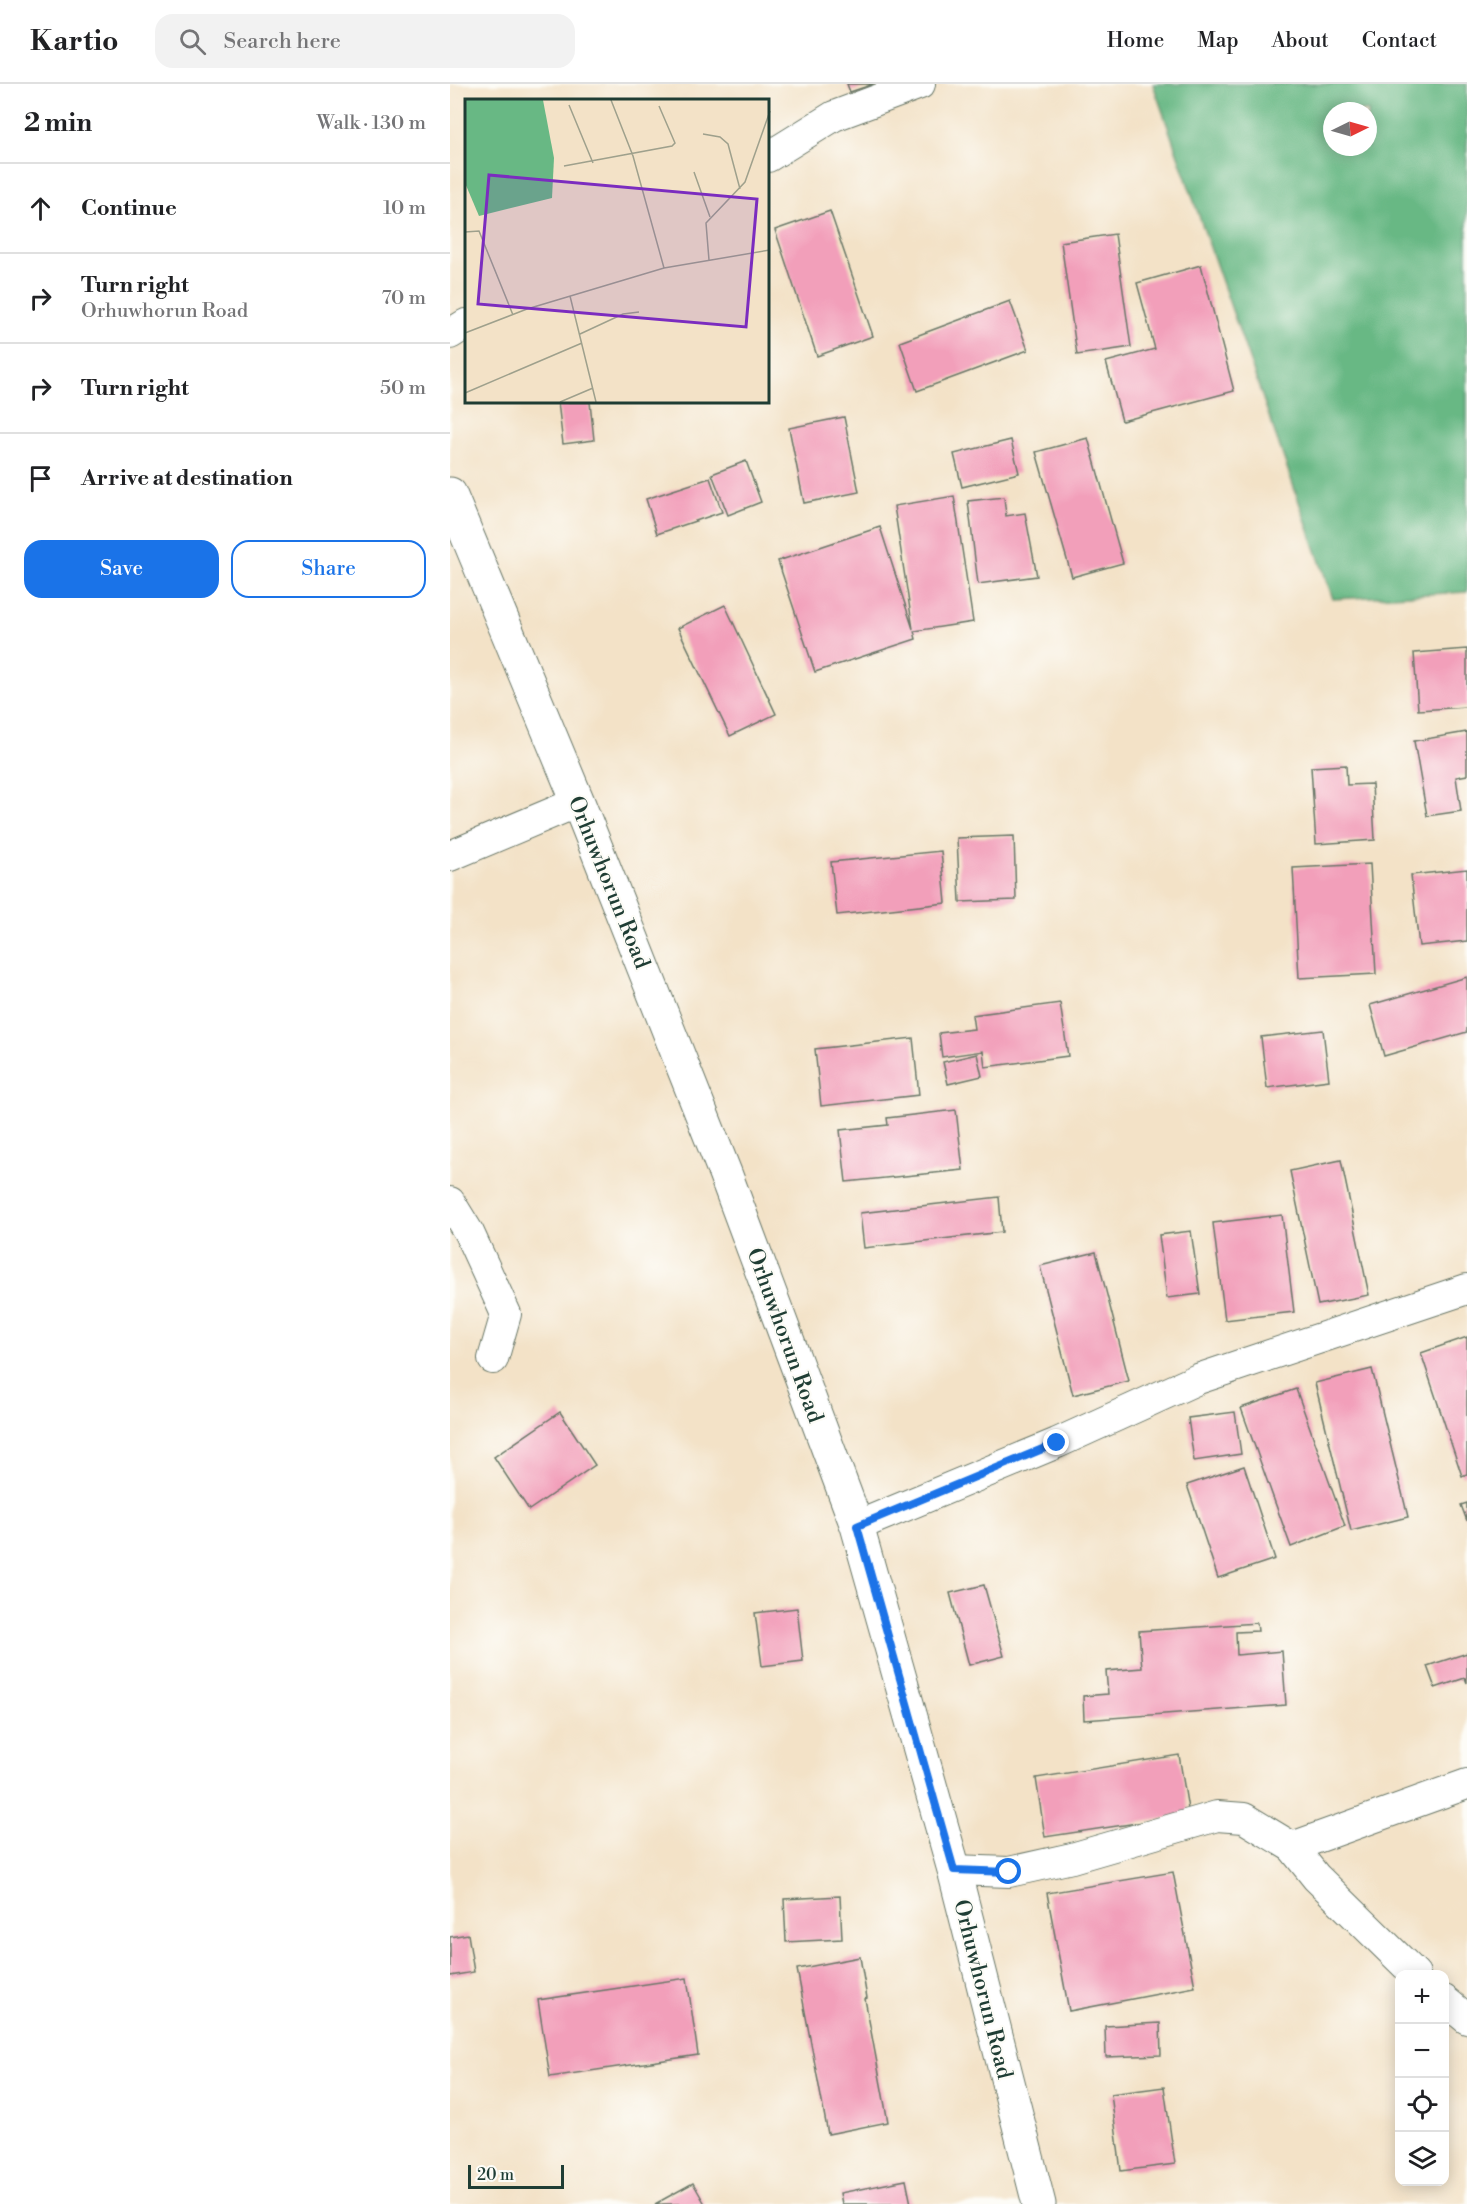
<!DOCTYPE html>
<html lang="en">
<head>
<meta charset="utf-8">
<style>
	:root { --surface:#fff; --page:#f2f2f2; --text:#202124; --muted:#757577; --line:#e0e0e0; --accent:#1a73e8 }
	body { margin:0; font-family:"Libre Bodoni",serif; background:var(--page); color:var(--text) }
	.controls { position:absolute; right:18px; bottom:18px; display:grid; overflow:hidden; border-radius:12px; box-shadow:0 3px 15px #0003 }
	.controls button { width:54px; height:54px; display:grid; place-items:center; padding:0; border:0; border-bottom:2px solid var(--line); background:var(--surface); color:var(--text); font:30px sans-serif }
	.compass { position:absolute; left:873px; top:18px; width:54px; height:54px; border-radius:50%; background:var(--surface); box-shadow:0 3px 15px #0003; rotate:85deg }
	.scale { position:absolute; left:18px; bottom:15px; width:96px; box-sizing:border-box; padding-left:6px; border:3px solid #1f3d34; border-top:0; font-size:16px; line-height:21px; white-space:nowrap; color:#1f3d34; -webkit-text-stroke:4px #fdfcf7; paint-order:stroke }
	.stop { position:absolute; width:18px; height:18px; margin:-14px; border:4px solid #1a73e8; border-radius:50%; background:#fff }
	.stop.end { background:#1a73e8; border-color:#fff; box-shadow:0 2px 6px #0008 }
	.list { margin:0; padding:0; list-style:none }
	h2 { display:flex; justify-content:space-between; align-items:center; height:78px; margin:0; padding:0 24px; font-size:26px }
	h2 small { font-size:20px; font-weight:400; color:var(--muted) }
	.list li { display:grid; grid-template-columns:39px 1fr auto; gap:18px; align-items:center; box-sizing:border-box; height:90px; padding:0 24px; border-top:2px solid var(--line) }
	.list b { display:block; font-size:22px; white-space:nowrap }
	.list p { margin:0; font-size:20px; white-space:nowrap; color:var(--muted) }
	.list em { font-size:20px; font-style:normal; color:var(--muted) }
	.actions { display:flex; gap:12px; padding:18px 24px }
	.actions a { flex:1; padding:14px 0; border:2px solid var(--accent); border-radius:18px; text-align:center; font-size:21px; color:var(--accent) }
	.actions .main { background:var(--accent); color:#fff }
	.icon { flex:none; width:33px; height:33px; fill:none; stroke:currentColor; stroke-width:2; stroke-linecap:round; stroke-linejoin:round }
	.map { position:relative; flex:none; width:1017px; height:2120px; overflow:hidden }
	header { display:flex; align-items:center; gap:36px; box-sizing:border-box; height:84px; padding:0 30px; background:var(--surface); border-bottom:2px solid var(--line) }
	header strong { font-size:28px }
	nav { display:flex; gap:33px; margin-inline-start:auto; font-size:21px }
	.search { width:420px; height:54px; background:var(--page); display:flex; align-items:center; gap:15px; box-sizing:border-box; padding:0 21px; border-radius:18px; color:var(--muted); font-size:22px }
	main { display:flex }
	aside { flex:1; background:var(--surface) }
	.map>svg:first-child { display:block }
	.forest { fill:#68b884; stroke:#447a5c; stroke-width:1.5; fill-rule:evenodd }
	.building { fill:#f29fba }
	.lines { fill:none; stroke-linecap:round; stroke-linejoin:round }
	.minor-casing { stroke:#697767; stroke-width:32 }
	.tertiary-casing { stroke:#697767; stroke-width:35 }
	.minor { stroke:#fff; stroke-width:30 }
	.tertiary { stroke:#fff; stroke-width:33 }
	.route { stroke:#1a73e8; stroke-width:8 }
	.labels { text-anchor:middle; stroke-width:4.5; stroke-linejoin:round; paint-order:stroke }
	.street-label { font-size:22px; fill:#1f3d34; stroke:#fdfcf7 }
	.inset-road { fill:none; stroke:#9ea08c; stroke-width:1.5 }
	.view { fill:#7b2cbf; fill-opacity:0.15; stroke:#7b2cbf; stroke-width:3 }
	.inset-edge { fill:none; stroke:#1f3d34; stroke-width:3 }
</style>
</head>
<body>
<header>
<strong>Kartio</strong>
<div class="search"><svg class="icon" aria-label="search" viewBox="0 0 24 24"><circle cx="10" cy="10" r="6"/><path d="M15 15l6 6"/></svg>Search here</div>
<nav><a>Home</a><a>Map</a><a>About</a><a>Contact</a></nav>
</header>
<main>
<aside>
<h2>2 min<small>Walk · 130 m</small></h2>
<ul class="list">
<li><svg class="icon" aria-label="ahead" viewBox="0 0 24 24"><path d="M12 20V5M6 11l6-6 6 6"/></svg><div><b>Continue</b></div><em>10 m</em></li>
<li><svg class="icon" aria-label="right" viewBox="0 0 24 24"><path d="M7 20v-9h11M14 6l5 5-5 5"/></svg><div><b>Turn right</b><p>Orhuwhorun Road</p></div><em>70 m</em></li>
<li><svg class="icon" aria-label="right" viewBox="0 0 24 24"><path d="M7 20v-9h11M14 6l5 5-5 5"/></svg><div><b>Turn right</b></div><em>50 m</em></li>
<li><svg class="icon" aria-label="arrive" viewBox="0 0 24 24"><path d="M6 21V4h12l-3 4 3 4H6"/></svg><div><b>Arrive at destination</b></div></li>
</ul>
<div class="actions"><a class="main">Save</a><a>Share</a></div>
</aside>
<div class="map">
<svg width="1017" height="2120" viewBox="0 0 1017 2120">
	<rect width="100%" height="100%" fill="#fdfcf7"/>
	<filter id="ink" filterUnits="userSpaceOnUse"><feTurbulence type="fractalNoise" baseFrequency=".0167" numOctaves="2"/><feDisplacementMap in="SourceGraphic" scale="12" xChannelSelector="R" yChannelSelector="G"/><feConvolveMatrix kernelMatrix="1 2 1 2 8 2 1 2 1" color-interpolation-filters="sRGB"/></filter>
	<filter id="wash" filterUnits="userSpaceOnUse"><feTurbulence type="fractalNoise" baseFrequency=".008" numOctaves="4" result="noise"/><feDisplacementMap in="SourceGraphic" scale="24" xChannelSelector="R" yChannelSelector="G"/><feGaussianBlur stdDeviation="1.35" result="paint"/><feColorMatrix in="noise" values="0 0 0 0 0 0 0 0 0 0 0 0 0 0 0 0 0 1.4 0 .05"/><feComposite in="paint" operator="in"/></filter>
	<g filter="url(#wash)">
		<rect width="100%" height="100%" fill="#f3e2c7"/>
		<path class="forest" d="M 703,0 L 1017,0 L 1017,508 L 883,515 ZM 882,27 L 918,27 L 918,63 L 882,63 Z"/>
		<g id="blocks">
			<g class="building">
				<path d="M 397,0 L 424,0 L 400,8 Z"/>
				<path d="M 380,127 L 423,252 L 367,272 L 325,146 Z"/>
				<path d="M 665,150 L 681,263 L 627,271 L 611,158 Z"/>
				<path d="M 751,181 L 784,307 L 672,337 L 656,278 L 705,265 L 687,199 Z"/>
				<path d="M 560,217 L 578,266 L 467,307 L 450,258 Z"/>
				<path d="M 108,318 L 140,318 L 144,356 L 113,360 Z"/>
				<path d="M 394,333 L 409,408 L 354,419 L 339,344 Z"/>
				<path d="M 638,354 L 673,479 L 622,493 L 586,368 Z"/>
				<path d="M 561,356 L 569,389 L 512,403 L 504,370 Z"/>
				<path d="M 296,377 L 311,418 L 278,431 L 262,390 Z"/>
				<path d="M 260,394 L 272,428 L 207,450 L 196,415 Z"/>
				<path d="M 504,412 L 523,538 L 464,547 L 466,555 L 365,588 L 328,477 L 430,443 L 463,545 L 444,422 Z"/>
				<path d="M 554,413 L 556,432 L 575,429 L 587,492 L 528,500 L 518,417 Z"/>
				<path d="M 275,521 L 326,630 L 280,652 L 228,544 Z"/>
				<path d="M 1017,565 L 1017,623 L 968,626 L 964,569 Z"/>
				<path d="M 1017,648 L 1017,691 L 1006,693 L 1011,727 L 977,732 L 964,657 Z"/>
				<path d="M 896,681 L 897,701 L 922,700 L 925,756 L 866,760 L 861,683 Z"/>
				<path d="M 564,752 L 566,816 L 510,818 L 507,754 Z"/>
				<path d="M 491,767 L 496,819 L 387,831 L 381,778 Z"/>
				<path d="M 920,780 L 926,890 L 849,894 L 843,784 Z"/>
				<path d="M 1017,785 L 1017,857 L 969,862 L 961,791 Z"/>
				<path d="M 1017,893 L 1017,948 L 934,972 L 920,921 Z"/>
				<path d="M 610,919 L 618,972 L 535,983 L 533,967 L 492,973 L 489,949 L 524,945 L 522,931 Z"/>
				<path d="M 873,946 L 879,996 L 817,1004 L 811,953 Z"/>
				<path d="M 463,954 L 469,1011 L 371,1022 L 365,965 Z"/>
				<path d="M 527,970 L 532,992 L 498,1000 L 493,978 Z"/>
				<path d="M 506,1026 L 513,1086 L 396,1098 L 390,1046 L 438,1041 L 437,1034 Z"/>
				<path d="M 891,1076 L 919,1211 L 868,1221 L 840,1087 Z"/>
				<path d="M 549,1113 L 552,1148 L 414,1164 L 410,1129 Z"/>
				<path d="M 832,1131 L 844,1228 L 775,1236 L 763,1139 Z"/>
				<path d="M 741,1147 L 750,1210 L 717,1214 L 709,1151 Z"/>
				<path d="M 646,1168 L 679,1297 L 623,1311 L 590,1182 Z"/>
				<path d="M 1017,1253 L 1017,1390 L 1012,1392 L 971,1269 Z"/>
				<path d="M 922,1285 L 958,1433 L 901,1447 L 865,1299 Z"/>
				<path d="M 846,1305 L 895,1442 L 841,1463 L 791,1324 Z"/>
				<path d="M 110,1328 L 145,1381 L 79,1426 L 44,1373 Z"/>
				<path d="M 785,1328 L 791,1370 L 744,1377 L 738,1334 Z"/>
				<path d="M 794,1382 L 825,1475 L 768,1494 L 737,1401 Z"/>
				<path d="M 1017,1419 L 1017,1437 L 1011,1421 Z"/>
				<path d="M 534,1501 L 554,1572 L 519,1581 L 500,1509 Z"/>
				<path d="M 347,1524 L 353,1577 L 312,1582 L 305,1529 Z"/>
				<path d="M 807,1539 L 808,1547 L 786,1548 L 787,1571 L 832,1567 L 836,1621 L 634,1636 L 633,1612 L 658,1610 L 656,1587 L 692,1584 L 689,1547 Z"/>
				<path d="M 1017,1569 L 1017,1599 L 1015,1594 L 985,1604 L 977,1582 Z"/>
				<path d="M 729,1671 L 739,1731 L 595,1753 L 586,1694 Z"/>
				<path d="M 723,1788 L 745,1903 L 619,1927 L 597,1809 Z"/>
				<path d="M 390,1812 L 392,1855 L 336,1858 L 334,1815 Z"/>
				<path d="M 18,1850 L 24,1888 L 0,1892 L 0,1853 Z"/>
				<path d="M 410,1873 L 417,1914 L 415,1915 L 438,2038 L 378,2050 L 347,1885 Z"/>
				<path d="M 237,1894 L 248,1971 L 100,1993 L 88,1916 Z"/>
				<path d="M 710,1939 L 711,1971 L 656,1973 L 655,1942 Z"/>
				<path d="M 714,2003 L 725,2080 L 671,2087 L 661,2010 Z"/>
				<path d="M 456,2096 L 461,2120 L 392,2120 L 390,2109 Z"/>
				<path d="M 243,2099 L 255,2120 L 205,2120 Z"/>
			</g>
		</g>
	</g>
	<g filter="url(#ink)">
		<use href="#blocks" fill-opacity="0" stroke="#697767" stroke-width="1.5"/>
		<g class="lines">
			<g class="minor-casing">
				<g id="minor">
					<path d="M 318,73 L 384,32 L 470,0"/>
					<path d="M 0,250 L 16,240"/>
					<path d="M 0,772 L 128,718"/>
					<path d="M 0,1118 L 19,1149 L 56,1230 L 43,1275"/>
					<path d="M 407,1442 L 607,1359 L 748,1295 L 1017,1205"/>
					<path d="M 842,1763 L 1017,1700"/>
					<path d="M 504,1786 L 559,1788 L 622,1774 L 767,1732 L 794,1734 L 842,1763 L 866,1793 L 965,1890"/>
					<path d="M 994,1916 L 1017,1935"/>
				</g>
			</g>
			<g class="tertiary-casing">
				<path id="tertiary" d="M 0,410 L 128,718 L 275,1089 L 407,1442 L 504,1786 L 589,2120"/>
			</g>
			<use href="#minor" class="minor"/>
			<use href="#tertiary" class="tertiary"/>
		</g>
	</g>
	<g class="lines" filter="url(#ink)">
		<path class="route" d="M 559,1788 L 504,1786 L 407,1442 L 607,1359"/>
	</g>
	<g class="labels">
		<g class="street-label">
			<text transform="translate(160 798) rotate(68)" y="8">Orhuwhorun Road</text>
			<text transform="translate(336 1251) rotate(70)" y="8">Orhuwhorun Road</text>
			<text transform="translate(534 1905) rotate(76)" y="8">Orhuwhorun Road</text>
		</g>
	</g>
	<g transform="translate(15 15)">
		<rect width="304" height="304" fill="#f3e2c7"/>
		<path d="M 0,1 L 78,1 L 89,59 L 87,99 L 14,117 L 0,84 Z" fill="#68b884"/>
		<path class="inset-road" d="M 146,1 L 168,57 L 199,169M 104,6 L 128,64M 238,35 L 255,38 L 263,45 L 275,90M 99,67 L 207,47 L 210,44 L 194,7M 229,73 L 245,118M 0,133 L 14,132 L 48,216M 244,161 L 241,124 L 280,83 L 305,12M 105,197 L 131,303M 0,234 L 62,210 L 199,169 L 305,151M 115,235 L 158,215 L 174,213M 0,294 L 117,244M 95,303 L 128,289"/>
		<path class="view" d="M 24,76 L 292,100 L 281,228 L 13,205 Z"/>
		<rect width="304" height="304" class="inset-edge"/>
	</g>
</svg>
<div class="controls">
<button>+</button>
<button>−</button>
<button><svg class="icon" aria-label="locate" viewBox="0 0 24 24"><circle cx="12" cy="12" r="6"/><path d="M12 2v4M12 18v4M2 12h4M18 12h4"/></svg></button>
<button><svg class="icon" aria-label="layers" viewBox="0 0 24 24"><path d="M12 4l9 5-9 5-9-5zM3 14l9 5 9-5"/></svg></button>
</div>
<svg class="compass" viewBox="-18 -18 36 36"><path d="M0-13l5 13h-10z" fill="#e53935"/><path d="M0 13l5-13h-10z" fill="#757577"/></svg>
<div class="scale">20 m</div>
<div class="stop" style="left:559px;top:1788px"></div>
<div class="stop end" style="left:607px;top:1359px"></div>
</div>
</main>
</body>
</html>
